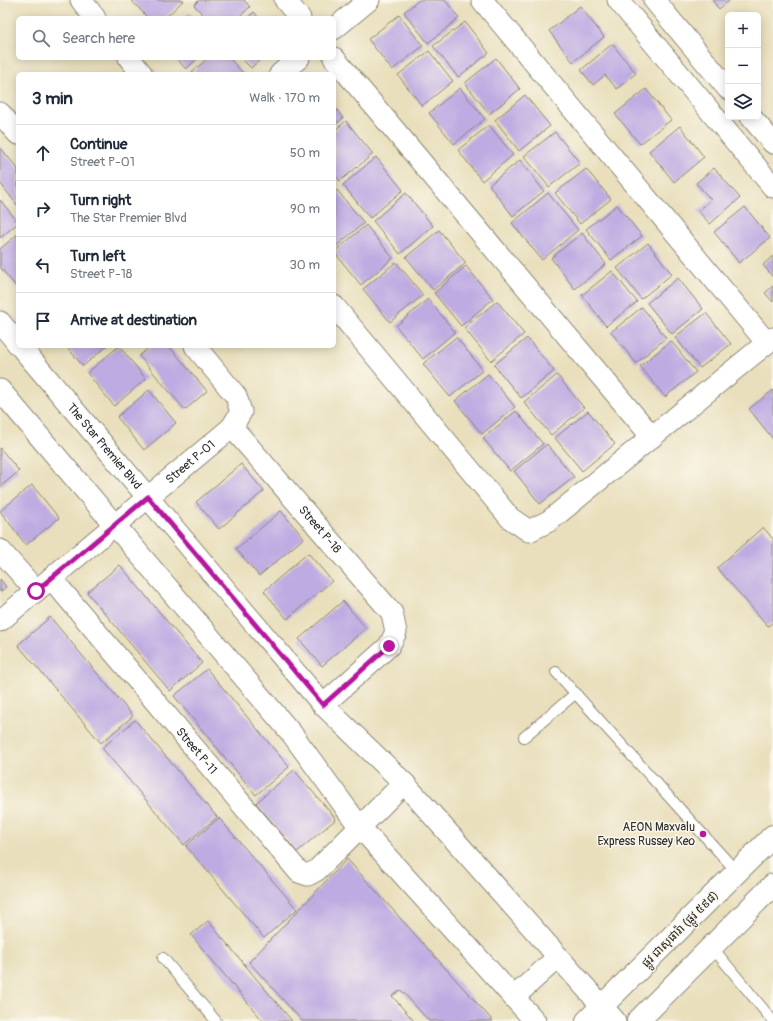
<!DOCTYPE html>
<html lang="en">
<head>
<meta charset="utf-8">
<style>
	:root { --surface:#fff; --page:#f6f6f7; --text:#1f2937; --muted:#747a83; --line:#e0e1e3 }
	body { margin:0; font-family:Pangolin,"Noto Sans Khmer",sans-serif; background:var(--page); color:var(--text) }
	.controls { position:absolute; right:12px; top:12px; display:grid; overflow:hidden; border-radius:6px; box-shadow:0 2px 10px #0003 }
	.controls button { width:36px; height:36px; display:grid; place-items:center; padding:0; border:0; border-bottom:1px solid var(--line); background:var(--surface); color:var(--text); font:20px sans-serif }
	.stop { position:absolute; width:12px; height:12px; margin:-9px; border:3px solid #b5179e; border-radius:50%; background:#fff }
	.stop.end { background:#b5179e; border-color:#fff; box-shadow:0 1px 4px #0008 }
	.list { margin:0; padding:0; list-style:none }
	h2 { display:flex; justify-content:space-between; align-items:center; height:52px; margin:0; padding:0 16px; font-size:17px }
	h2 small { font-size:13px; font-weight:400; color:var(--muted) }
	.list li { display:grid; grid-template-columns:26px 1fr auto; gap:12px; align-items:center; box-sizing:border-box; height:56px; padding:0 16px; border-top:1px solid var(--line) }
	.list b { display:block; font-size:15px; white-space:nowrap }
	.list p { margin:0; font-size:13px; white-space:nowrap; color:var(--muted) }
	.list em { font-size:13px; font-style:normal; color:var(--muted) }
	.icon { flex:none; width:22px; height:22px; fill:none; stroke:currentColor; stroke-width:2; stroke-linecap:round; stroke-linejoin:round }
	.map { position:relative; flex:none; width:773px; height:1021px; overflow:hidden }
	.search { position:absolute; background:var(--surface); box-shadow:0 2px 10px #0003; left:16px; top:16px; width:320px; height:44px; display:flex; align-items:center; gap:10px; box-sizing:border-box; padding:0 14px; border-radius:6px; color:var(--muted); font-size:15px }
	.panel { position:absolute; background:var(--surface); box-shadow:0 2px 10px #0003; left:16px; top:72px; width:320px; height:276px; border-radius:6px }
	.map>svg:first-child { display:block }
	.building { fill:#beabe2 }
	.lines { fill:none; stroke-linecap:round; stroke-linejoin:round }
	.service-casing { stroke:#8a8574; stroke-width:12 }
	.minor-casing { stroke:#8a8574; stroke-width:23 }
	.secondary-casing { stroke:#8a8574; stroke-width:24 }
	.service { stroke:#fff; stroke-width:10 }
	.minor { stroke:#fff; stroke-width:21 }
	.secondary { stroke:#fff; stroke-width:22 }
	.route { stroke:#b5179e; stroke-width:5 }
	.poi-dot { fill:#b5179e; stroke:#fbf7ec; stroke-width:1.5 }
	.labels { text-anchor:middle; stroke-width:3; stroke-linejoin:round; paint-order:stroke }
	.street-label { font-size:12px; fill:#2b2b2b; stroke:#fbf7ec }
	.poi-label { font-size:12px; fill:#2b2b2b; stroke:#fbf7ec; text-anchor:end }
</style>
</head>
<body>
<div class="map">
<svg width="773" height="1021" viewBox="0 0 773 1021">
	<rect width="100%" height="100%" fill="#fbf7ec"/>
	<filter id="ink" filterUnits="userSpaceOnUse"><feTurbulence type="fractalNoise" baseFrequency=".025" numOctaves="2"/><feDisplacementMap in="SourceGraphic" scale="8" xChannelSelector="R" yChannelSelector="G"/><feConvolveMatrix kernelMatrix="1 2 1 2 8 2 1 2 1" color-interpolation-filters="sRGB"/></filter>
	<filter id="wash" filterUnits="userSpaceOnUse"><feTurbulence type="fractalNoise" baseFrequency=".012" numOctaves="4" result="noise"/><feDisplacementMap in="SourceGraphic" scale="16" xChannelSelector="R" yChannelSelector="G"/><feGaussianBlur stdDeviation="0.9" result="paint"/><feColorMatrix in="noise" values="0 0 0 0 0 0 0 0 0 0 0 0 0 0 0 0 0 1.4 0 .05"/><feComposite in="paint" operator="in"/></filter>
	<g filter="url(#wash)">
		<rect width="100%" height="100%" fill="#e9dfbc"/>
		<g id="blocks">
			<g class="building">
				<path d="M 131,0 L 184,0 L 165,18 L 148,18 Z"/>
				<path d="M 199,0 L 244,0 L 250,7 L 238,18 L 206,18 L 194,5 Z"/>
				<path d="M 419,0 L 445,0 L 459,18 L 428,43 L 404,12 Z"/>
				<path d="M 712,0 L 730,0 L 719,9 Z"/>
				<path d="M 580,6 L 604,37 L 573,62 L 549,31 Z"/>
				<path d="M 254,12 L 259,18 L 247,18 Z"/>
				<path d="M 189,13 L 193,18 L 183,18 Z"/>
				<path d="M 399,15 L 423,46 L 392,70 L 368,39 Z"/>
				<path d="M 465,22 L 489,53 L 458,77 L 433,46 Z"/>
				<path d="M 612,44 L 636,73 L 617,89 L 605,75 L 593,85 L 581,70 Z"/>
				<path d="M 429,51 L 453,81 L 422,106 L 398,75 Z"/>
				<path d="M 176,58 L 198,58 L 186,69 Z"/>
				<path d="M 208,58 L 229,58 L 244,74 L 190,74 Z"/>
				<path d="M 241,58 L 262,58 L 251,68 Z"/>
				<path d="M 496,58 L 520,89 L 489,114 L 465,83 Z"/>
				<path d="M 460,88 L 485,119 L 454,144 L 429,113 Z"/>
				<path d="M 646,89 L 671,120 L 640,144 L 615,114 Z"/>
				<path d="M 525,95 L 550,126 L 519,151 L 495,120 Z"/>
				<path d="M 334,106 L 343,118 L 334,125 Z"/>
				<path d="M 346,121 L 373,154 L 340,181 L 334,174 L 334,131 Z"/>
				<path d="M 489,125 L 513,155 L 482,181 L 458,150 Z"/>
				<path d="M 680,126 L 704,157 L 674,182 L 649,151 Z"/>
				<path d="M 555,132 L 580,163 L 549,187 L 524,156 Z"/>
				<path d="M 0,147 L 18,169 L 18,206 L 0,183 Z"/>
				<path d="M 376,157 L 403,190 L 370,218 L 343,185 Z"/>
				<path d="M 520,160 L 544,191 L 513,216 L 489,185 Z"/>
				<path d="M 714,168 L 740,198 L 710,224 L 698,211 L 711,200 L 696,183 Z"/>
				<path d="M 586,169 L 611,199 L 580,224 L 555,193 Z"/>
				<path d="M 337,190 L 364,223 L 334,248 L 334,193 Z"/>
				<path d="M 406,193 L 433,226 L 400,254 L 373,221 Z"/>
				<path d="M 548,193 L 578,230 L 542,260 L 512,223 Z"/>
				<path d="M 0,200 L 18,222 L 18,223 L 0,238 Z"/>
				<path d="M 617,205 L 642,236 L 611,260 L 586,229 Z"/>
				<path d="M 745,207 L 770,238 L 739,263 L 714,232 Z"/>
				<path d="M 366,225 L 393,258 L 361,285 L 334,252 Z"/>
				<path d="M 439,230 L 466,263 L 433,290 L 406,257 Z"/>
				<path d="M 582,233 L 606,264 L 575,289 L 551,258 Z"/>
				<path d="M 18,234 L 18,289 L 0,267 L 0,249 Z"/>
				<path d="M 648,243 L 672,274 L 641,299 L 617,268 Z"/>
				<path d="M 773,256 L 773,277 L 763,265 Z"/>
				<path d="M 396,262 L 423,295 L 390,322 L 363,289 Z"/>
				<path d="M 466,266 L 493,299 L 461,326 L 434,293 Z"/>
				<path d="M 612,271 L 637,302 L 606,326 L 582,295 Z"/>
				<path d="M 678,278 L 703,309 L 672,334 L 647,303 Z"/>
				<path d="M 773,286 L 773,302 L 765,293 Z"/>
				<path d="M 428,299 L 455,332 L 423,359 L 396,326 Z"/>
				<path d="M 497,301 L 524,334 L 491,361 L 464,328 Z"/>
				<path d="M 642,307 L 666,338 L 636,363 L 611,332 Z"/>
				<path d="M 706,313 L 731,344 L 700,368 L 675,337 Z"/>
				<path d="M 456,337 L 483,370 L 450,397 L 423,364 Z"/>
				<path d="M 527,338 L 554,371 L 521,398 L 494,365 Z"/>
				<path d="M 671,341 L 696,372 L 665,397 L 640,366 Z"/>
				<path d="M 66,346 L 107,346 L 83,366 Z"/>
				<path d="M 119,346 L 146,379 L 114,406 L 87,373 Z"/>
				<path d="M 151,346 L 169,346 L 207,391 L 185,410 L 139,356 Z"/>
				<path d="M 488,374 L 515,407 L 482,434 L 455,401 Z"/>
				<path d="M 557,375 L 584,408 L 551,435 L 524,402 Z"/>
				<path d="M 149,390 L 176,423 L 144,450 L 117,417 Z"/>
				<path d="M 773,390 L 773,439 L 749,409 Z"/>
				<path d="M 516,411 L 543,444 L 510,471 L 483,438 Z"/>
				<path d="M 588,411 L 615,444 L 582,471 L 555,438 Z"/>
				<path d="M 547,444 L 574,477 L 540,504 L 514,471 Z"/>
				<path d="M 0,448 L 19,471 L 0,487 Z"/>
				<path d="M 241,464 L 264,491 L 219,529 L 196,502 Z"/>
				<path d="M 32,485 L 59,518 L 26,545 L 0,511 Z"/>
				<path d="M 281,511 L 304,538 L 259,576 L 236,549 Z"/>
				<path d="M 763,527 L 773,539 L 773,622 L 768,626 L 717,568 Z"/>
				<path d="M 308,553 L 332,581 L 287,619 L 264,591 Z"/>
				<path d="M 120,565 L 202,663 L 170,691 L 87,592 Z"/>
				<path d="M 0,579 L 6,587 L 0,592 Z"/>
				<path d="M 343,601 L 366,628 L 322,666 L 299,639 Z"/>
				<path d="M 50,617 L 133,716 L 101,743 L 18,645 Z"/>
				<path d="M 207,669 L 289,767 L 256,795 L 174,696 Z"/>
				<path d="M 135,720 L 217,817 L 184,845 L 102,748 Z"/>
				<path d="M 294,770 L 336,819 L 297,852 L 256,803 Z"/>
				<path d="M 219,818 L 297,909 L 264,938 L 186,846 Z"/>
				<path d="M 347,859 L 493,1021 L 429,1021 L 401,990 L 392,996 L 414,1021 L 302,1021 L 249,962 Z"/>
				<path d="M 208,921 L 292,1021 L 263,1021 L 191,935 Z"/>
			</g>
		</g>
	</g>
	<g filter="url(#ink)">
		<use href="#blocks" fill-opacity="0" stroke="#8a8574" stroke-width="1"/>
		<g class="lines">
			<g class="service-casing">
				<g id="service">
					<path d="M 556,672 L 737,872"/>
					<path d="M 524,737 L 576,693"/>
					<path d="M 712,947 L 773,1021"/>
					<path d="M 163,958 L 216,1021"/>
				</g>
			</g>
			<g class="minor-casing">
				<g id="minor">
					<path d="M 81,0 L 95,18"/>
					<path d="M 285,0 L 300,18"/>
					<path d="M 482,0 L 767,343"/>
					<path d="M 618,0 L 773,187"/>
					<path d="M 654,0 L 728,89"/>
					<path d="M 334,29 L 369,0"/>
					<path d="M 129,58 L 142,74"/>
					<path d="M 334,58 L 652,437"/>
					<path d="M 280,74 L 299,58"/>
					<path d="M 0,113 L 18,134"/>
					<path d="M 751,117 L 773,143"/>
					<path d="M 334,306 L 510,518 L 529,531 L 549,521 L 773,338"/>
					<path d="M 0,322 L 18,344"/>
					<path id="s1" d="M 20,346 L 323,705 L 404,783 L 615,1021"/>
					<path d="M 0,390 L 292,734 L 359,826 L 535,1021"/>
					<path id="s2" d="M 232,427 L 392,613 L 396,632 L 389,646 L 323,705"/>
					<path d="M 0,550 L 36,591"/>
					<path id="s3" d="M 51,578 L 299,872 L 308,875 L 317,870 L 404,783"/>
					<path id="s4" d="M 0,621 L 232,427 L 241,412 L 236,396 L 195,346"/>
					<path d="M 514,997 L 558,957"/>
				</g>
			</g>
			<g class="secondary-casing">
				<g id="secondary">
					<path d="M 587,1021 L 773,836"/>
					<path d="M 638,1021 L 773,885"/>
				</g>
			</g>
			<use href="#service" class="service"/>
			<use href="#minor" class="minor"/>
			<use href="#secondary" class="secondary"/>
		</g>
	</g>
	<g class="lines" filter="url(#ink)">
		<path class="route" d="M 36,591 L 148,497 L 323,705 L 389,646"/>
	</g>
	<circle class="poi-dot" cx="703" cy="834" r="4"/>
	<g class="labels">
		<g class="street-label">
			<text dy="4" stroke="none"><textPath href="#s1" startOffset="131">The Star Premier Blvd</textPath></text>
			<text dy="4" stroke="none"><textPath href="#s4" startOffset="248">Street P-01</textPath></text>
			<text dy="4" stroke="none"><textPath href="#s2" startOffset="135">Street P-18</textPath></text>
			<text dy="4" stroke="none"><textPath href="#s3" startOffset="226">Street P-11</textPath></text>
			<text transform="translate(680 929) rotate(-45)" y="4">ផ្លូវ ជាសុផារ៉ា (ផ្លូវ ៥៩៨)</text>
		</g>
		<g class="poi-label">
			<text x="695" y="831">AEON Maxvalu<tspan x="695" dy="14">Express Russey Keo</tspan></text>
		</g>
	</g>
</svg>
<div class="controls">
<button>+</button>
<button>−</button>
<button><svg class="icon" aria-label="layers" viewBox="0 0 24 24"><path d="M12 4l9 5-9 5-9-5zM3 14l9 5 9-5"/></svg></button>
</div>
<div class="stop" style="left:36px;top:591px"></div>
<div class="stop end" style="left:389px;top:646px"></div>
<div class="search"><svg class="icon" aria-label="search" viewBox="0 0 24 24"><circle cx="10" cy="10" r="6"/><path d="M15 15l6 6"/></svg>Search here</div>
<section class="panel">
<h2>3 min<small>Walk · 170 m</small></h2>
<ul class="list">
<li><svg class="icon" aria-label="ahead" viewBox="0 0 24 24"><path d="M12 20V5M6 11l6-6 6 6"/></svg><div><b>Continue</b><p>Street P-01</p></div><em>50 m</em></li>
<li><svg class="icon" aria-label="right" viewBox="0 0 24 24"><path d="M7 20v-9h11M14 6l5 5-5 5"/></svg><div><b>Turn right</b><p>The Star Premier Blvd</p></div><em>90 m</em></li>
<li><svg class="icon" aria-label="left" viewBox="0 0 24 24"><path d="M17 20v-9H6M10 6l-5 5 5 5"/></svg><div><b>Turn left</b><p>Street P-18</p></div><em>30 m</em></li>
<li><svg class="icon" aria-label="arrive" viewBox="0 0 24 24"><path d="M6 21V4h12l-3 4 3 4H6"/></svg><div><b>Arrive at destination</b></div></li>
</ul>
</section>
</div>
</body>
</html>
